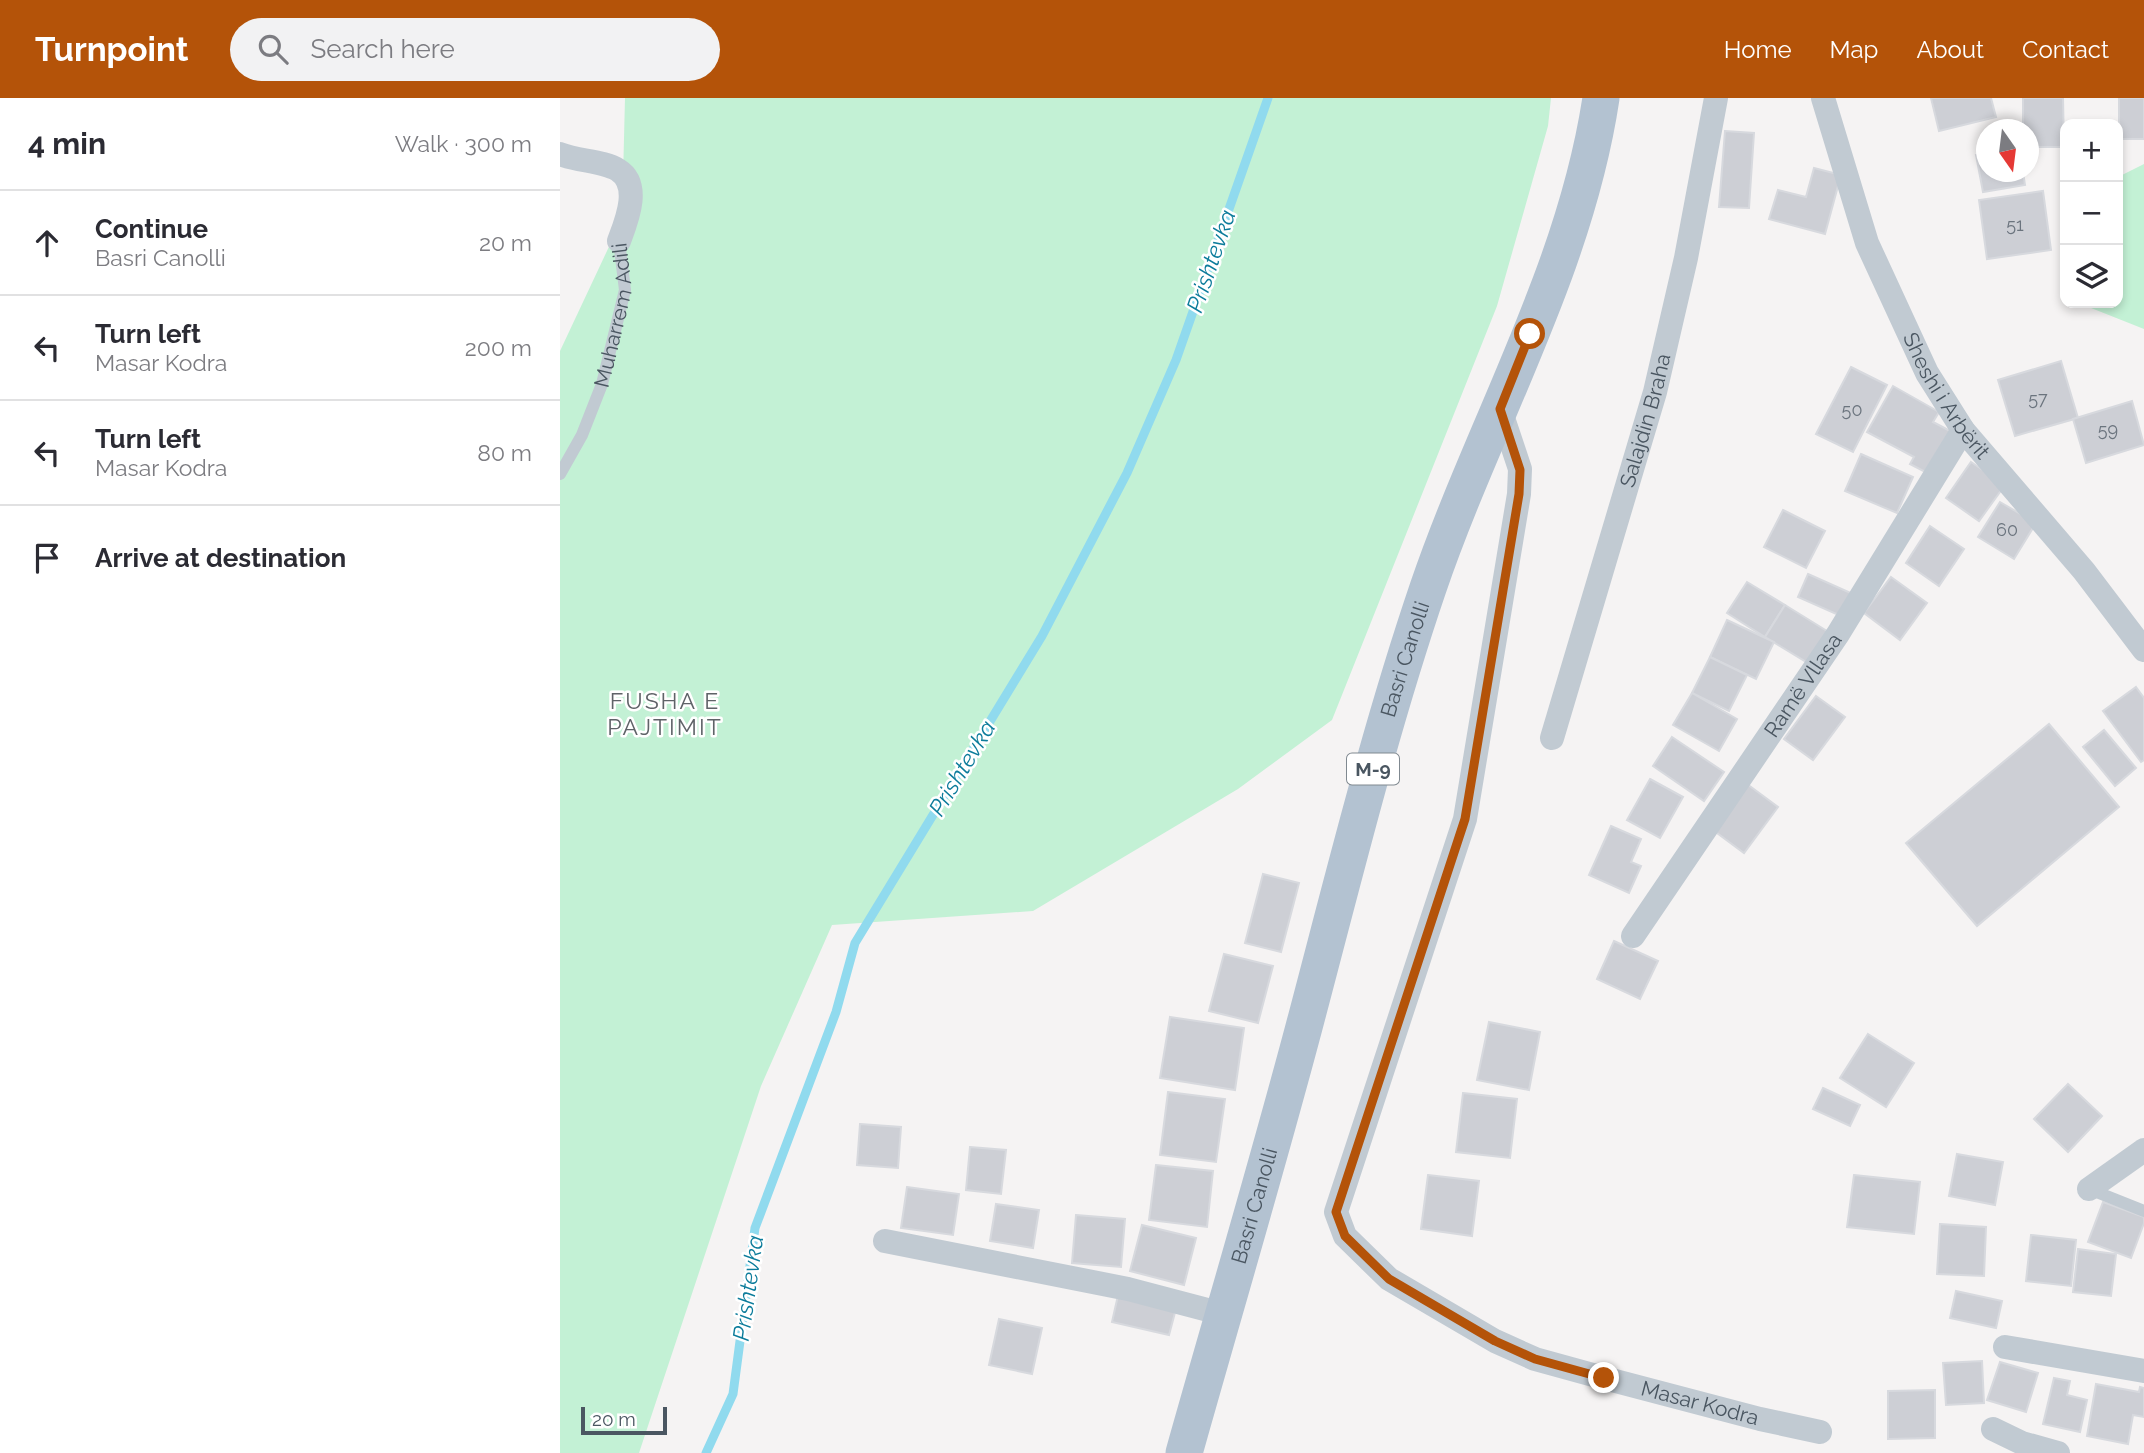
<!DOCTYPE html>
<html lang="en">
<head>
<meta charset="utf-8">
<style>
	:root { --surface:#fff; --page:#f2f2f3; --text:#2b2b33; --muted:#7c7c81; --line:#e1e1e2; --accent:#b45309 }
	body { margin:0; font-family:Raleway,sans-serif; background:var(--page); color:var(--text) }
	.controls { position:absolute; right:21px; top:21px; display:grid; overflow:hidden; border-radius:14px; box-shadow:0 4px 10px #0003 }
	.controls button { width:63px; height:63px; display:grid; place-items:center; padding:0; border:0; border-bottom:2px solid var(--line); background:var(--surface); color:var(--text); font:35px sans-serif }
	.compass { position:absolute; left:1416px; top:21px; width:63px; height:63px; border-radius:50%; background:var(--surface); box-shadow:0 4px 10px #0003; rotate:166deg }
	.scale { position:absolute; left:21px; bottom:18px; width:86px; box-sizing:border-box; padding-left:7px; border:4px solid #4a5661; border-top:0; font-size:19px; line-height:24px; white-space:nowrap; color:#4a5661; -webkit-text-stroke:5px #fff; paint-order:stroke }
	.stop { position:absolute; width:21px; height:21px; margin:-16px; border:5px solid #b45309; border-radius:50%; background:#fff }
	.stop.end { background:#b45309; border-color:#fff; box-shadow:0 2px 7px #0008 }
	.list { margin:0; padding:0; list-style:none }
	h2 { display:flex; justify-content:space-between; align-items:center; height:91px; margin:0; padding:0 28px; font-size:30px }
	h2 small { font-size:23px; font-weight:400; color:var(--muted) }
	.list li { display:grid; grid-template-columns:46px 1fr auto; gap:21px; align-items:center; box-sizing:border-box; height:105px; padding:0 28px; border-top:2px solid var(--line) }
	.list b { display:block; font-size:26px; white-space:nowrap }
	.list p { margin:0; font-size:23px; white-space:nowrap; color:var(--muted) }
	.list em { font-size:23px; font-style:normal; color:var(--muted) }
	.icon { flex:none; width:38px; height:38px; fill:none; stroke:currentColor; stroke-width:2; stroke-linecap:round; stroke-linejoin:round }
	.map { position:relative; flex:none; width:1584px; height:1355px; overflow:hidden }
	header { display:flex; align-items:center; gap:42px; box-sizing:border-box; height:98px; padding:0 35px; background:var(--accent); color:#fff }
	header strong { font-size:33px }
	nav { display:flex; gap:38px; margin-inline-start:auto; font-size:24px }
	.search { width:490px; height:63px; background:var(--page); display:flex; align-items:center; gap:18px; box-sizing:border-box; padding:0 24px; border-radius:38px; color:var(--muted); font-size:26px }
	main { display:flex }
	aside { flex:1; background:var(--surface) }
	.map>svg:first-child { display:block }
	.green { fill:#c3f1d5 }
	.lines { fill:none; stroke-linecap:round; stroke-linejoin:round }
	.stream { stroke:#90daee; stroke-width:9 }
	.building { fill:#cdcfd5; stroke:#d7d9de; stroke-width:2 }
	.lane { stroke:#c1cad2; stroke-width:12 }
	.street { stroke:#c1cad2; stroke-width:24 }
	.primary { stroke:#b3c2d1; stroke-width:37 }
	.route { stroke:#b45309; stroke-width:9 }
	.labels { text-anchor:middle; stroke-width:5; stroke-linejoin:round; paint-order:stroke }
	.number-label { font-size:18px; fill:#6b747e }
	.shield { fill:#fff; stroke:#808990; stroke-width:2 }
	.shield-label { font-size:19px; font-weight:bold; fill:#4a5661 }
	.street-label { font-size:21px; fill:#4a5661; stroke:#fff }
	.water-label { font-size:23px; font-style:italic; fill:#0c7c9b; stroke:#fff }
	.neighbourhood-label { font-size:23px; letter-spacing:2px; fill:#5f6368; stroke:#fff }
</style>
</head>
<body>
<header>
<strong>Turnpoint</strong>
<div class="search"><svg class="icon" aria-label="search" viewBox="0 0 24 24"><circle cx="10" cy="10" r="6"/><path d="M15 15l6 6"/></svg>Search here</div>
<nav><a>Home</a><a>Map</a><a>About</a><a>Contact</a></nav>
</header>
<main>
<aside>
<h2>4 min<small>Walk · 300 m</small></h2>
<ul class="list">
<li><svg class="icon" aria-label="ahead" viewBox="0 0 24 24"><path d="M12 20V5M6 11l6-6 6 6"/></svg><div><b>Continue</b><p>Basri Canolli</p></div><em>20 m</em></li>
<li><svg class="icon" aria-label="left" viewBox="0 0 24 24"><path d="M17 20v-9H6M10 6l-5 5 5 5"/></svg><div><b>Turn left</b><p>Masar Kodra</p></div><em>200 m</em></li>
<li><svg class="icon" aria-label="left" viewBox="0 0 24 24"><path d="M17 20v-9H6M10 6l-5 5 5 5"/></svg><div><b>Turn left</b><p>Masar Kodra</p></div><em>80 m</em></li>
<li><svg class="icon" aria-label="arrive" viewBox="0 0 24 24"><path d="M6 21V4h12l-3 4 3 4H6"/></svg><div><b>Arrive at destination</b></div></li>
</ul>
</aside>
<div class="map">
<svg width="1584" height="1355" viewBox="0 0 1584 1355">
	<rect width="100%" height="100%" fill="#f5f3f3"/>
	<g class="green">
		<path d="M 65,0 L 991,0 L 988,28 L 937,208 L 772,622 L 678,691 L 473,813 L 272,827 L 201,988 L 79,1355 L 0,1355 L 0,253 L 62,121 Z"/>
		<path d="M 1584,66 L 1584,231 L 1521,206 L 1558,205 L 1558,79 Z"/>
	</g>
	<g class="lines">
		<path class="stream" d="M 146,1355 L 173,1296 L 195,1130 L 276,914 L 295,845 L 482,538 L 567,375 L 616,262 L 708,0"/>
	</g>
	<g class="building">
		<path d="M 1371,0 L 1431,0 L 1436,19 L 1379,33 Z"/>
		<path d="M 1463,0 L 1503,0 L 1504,49 L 1468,49 L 1468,32 L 1463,32 Z"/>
		<rect x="1559" y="0" width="25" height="41"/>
		<path d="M 1165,33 L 1194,35 L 1189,110 L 1159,109 Z"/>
		<path d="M 1426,55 L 1426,74 L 1463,74 L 1465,87 L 1423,94 L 1416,57 Z"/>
		<path d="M 1254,70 L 1281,77 L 1265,136 L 1209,121 L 1218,92 L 1246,99 Z"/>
		<path d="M 1483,93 L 1491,152 L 1427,161 L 1419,102 Z"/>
		<path d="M 1501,263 L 1518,320 L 1455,338 L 1438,282 Z"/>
		<path d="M 1291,269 L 1327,287 L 1293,354 L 1256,336 Z"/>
		<path d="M 1333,288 L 1379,314 L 1373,324 L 1394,335 L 1371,377 L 1350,366 L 1354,359 L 1307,334 Z"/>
		<path d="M 1572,303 L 1584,347 L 1526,365 L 1513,321 Z"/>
		<path d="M 1301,356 L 1353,379 L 1337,415 L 1285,393 Z"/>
		<path d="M 1411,364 L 1445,387 L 1419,423 L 1386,400 Z"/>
		<path d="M 1440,404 L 1476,425 L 1454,461 L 1418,439 Z"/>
		<path d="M 1223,412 L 1265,433 L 1246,470 L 1204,449 Z"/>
		<path d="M 1370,428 L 1404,451 L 1379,488 L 1346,465 Z"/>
		<path d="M 1248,476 L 1293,496 L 1283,519 L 1238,499 Z"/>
		<path d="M 1331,479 L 1367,505 L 1340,542 L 1304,515 Z"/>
		<path d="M 1187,484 L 1225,507 L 1205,539 L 1167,515 Z"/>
		<path d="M 1225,507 L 1267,533 L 1248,565 L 1205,539 Z"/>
		<path d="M 1167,522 L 1214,544 L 1196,581 L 1150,559 Z"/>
		<path d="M 1150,559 L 1187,577 L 1169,613 L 1132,595 Z"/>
		<path d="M 1576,589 L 1584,600 L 1584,662 L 1581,664 L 1543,613 Z"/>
		<path d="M 1132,595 L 1177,621 L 1159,653 L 1113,627 Z"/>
		<path d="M 1256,598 L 1285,619 L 1253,662 L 1224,641 Z"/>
		<path d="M 1489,626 L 1559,709 L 1417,828 L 1346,745 Z"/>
		<path d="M 1544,632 L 1576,670 L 1555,688 L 1523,649 Z"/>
		<path d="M 1112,639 L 1164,674 L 1144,703 L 1093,668 Z"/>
		<path d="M 1090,681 L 1123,699 L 1100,740 L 1067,722 Z"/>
		<path d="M 1187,686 L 1218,709 L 1184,755 L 1153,732 Z"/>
		<path d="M 1051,728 L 1081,741 L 1071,764 L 1081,768 L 1069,795 L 1029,777 Z"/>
		<path d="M 703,776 L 739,785 L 721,854 L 685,845 Z"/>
		<path d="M 1054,843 L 1098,863 L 1080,901 L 1037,881 Z"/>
		<path d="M 664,856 L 713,868 L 698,925 L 649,913 Z"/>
		<path d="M 610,919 L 684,930 L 675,992 L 600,980 Z"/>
		<path d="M 929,924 L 980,934 L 969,992 L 917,982 Z"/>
		<path d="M 1308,936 L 1354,965 L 1326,1009 L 1280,980 Z"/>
		<path d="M 1508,986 L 1542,1018 L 1508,1054 L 1474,1021 Z"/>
		<path d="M 1263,990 L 1300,1007 L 1290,1028 L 1253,1011 Z"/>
		<path d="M 608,994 L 665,1001 L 656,1064 L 600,1057 Z"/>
		<path d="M 903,995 L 957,1001 L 950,1060 L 896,1054 Z"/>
		<path d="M 300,1026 L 341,1029 L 338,1070 L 297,1067 Z"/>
		<path d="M 410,1049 L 446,1052 L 441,1096 L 406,1092 Z"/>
		<path d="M 1397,1056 L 1443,1064 L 1435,1107 L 1389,1098 Z"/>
		<path d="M 596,1067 L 653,1073 L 647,1129 L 589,1122 Z"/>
		<path d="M 868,1077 L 919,1083 L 912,1138 L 861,1131 Z"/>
		<path d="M 1294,1077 L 1360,1084 L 1354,1136 L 1287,1129 Z"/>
		<path d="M 347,1089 L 399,1096 L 393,1137 L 341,1130 Z"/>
		<path d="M 1543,1104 L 1584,1119 L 1584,1125 L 1571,1160 L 1528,1144 Z"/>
		<path d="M 436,1106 L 479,1112 L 473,1150 L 430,1143 Z"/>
		<path d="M 516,1117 L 565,1121 L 561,1169 L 512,1165 Z"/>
		<path d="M 1380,1126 L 1426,1129 L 1424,1178 L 1377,1176 Z"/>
		<path d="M 582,1127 L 636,1140 L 624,1187 L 570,1173 Z"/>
		<path d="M 1471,1137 L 1516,1142 L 1511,1188 L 1466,1183 Z"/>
		<path d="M 1518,1151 L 1556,1156 L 1551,1198 L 1513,1194 Z"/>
		<path d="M 559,1193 L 617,1207 L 609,1237 L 552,1224 Z"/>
		<path d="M 1396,1193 L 1442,1203 L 1436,1230 L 1390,1220 Z"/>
		<path d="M 439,1221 L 482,1230 L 472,1276 L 429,1267 Z"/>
		<path d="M 1422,1263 L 1424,1305 L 1386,1307 L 1383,1265 Z"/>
		<path d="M 1440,1264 L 1478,1275 L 1466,1314 L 1427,1302 Z"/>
		<path d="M 1494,1280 L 1510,1283 L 1507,1297 L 1527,1302 L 1520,1334 L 1483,1326 Z"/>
		<path d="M 1536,1286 L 1579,1294 L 1580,1289 L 1584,1290 L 1584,1319 L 1573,1317 L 1568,1346 L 1527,1338 Z"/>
		<path d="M 1375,1292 L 1375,1340 L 1328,1341 L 1328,1293 Z"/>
	</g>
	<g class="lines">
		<g class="lane">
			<path id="s1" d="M 0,376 L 22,337 L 42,286 L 65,192 L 59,143"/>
			<path d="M 1529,1091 L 1584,1113"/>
		</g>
		<g class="street">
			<path id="s2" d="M 1263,0 L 1307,145 L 1367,275 L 1403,332 L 1524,473 L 1584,552"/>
			<path d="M 0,56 C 17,63 44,63 58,72 C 82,87 66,124 59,143"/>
			<path id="s3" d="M 940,311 L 960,371 L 959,396 L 905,721 L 776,1114 L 785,1138 L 829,1181 L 935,1243 L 975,1261 L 1044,1280 L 1200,1321 L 1260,1334"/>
			<path id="s4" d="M 992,640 L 1095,294 L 1126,160 L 1156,0"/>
			<path id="s5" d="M 1073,838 L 1278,536 L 1403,332"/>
			<path d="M 1529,1091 L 1584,1052"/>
			<path d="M 325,1143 L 568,1191 L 663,1216"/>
			<path d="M 1445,1249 L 1584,1273"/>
			<path d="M 1433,1331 L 1462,1345 L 1498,1355"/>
		</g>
		<path class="primary" id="s6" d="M 624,1355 C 664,1213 706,1072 744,929 C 783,782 819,634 868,490 C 924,326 1015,173 1041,0"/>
	</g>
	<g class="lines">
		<path class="route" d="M 970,236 L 940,311 L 960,372 L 959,396 L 905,721 L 776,1114 L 785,1138 L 829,1181 L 935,1243 L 975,1261 L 1044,1280"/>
	</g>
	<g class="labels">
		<g class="number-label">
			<text x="1455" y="133">51</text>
			<text x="1478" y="307">57</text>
			<text x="1292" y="318">50</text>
			<text x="1548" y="338">59</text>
			<text x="1447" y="438">60</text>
		</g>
		<rect class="shield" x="787" y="655.5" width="52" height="31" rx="5"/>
		<g class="shield-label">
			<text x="813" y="678">M-9</text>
		</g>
		<g class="street-label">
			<text dy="7" stroke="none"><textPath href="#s1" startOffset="170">Muharrem Adili</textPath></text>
			<text dy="7" stroke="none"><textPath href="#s2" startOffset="324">Sheshi i Arbërit</textPath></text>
			<text dy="7" stroke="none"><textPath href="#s4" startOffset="331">Salajdin Braha</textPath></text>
			<text dy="7" stroke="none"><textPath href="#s6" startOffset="824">Basri Canolli</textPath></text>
			<text dy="7" stroke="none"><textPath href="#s5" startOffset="303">Ramë Vllasa</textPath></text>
			<text dy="7" stroke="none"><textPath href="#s6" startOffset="257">Basri Canolli</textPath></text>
			<text dy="7" stroke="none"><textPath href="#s3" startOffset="1256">Masar Kodra</textPath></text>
		</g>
		<g class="water-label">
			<text transform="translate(651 163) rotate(-71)" y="8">Prishtevka</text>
			<text transform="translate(402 670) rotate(-59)" y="8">Prishtevka</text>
			<text transform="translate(188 1190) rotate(-82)" y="8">Prishtevka</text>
		</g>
		<g class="neighbourhood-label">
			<text x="105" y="611">FUSHA E<tspan x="105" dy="26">PAJTIMIT</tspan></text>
		</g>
	</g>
</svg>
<div class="controls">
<button>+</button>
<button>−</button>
<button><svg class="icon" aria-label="layers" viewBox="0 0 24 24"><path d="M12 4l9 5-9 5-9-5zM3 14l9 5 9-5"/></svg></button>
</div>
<svg class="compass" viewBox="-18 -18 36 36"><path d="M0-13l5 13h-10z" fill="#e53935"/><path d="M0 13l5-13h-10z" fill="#7c7c81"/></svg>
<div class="scale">20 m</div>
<div class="stop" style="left:970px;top:236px"></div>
<div class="stop end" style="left:1044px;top:1280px"></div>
</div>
</main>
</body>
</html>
